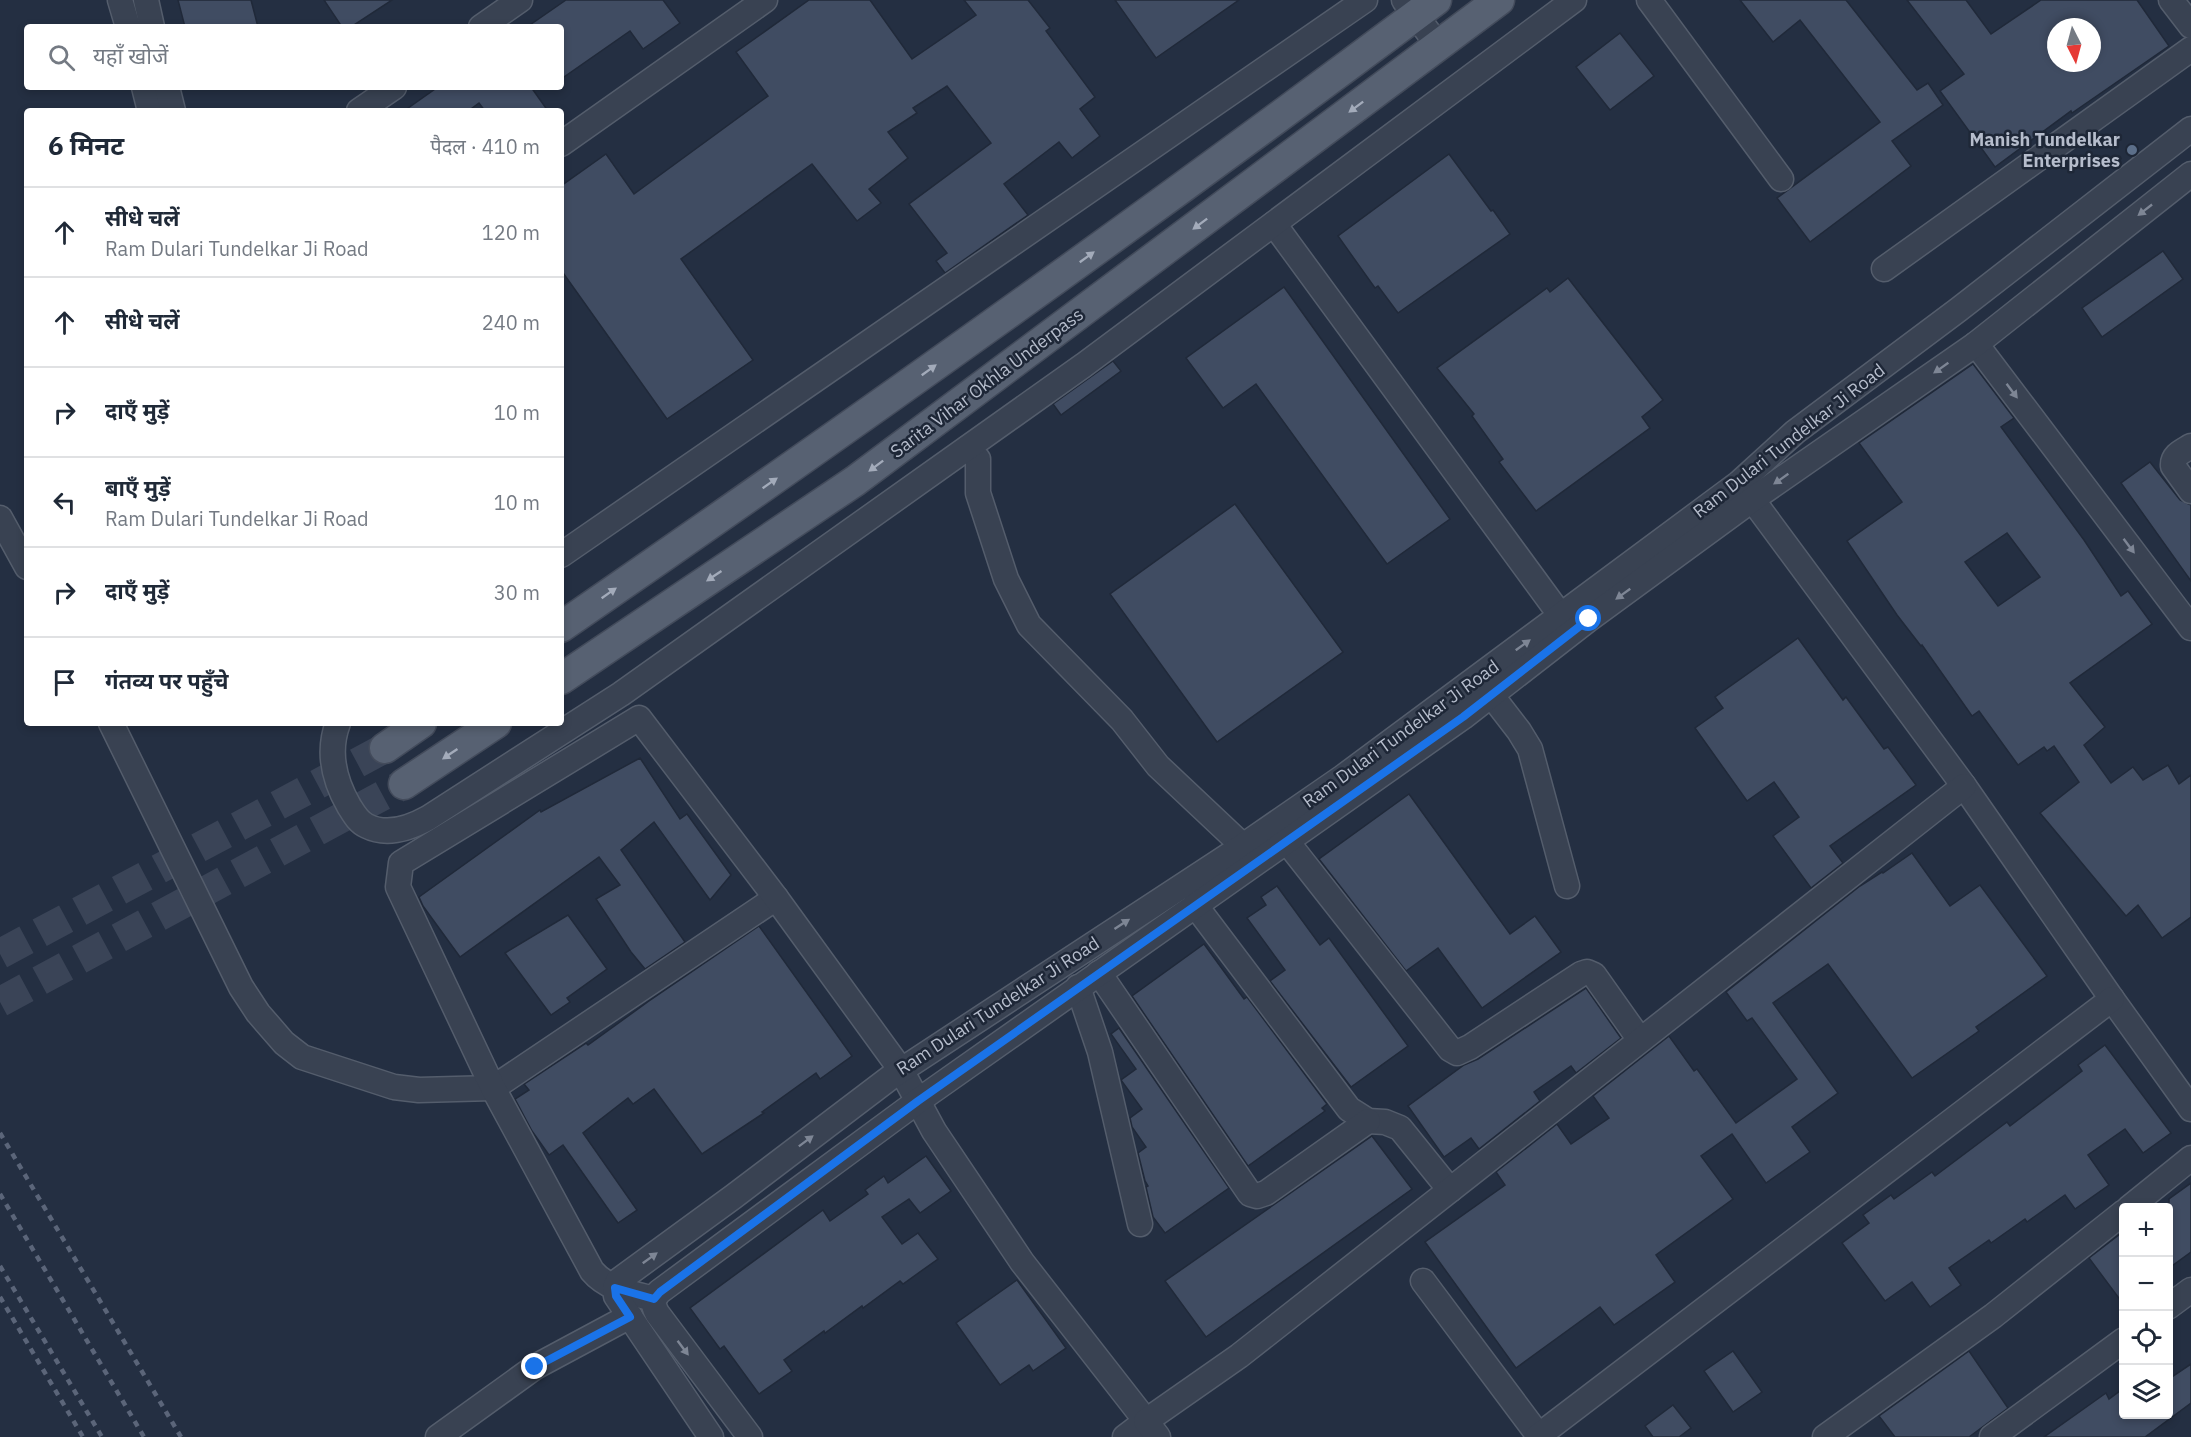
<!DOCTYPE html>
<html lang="hi">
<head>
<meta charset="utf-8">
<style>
	:root { --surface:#fff; --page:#f2f2f3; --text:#1f2937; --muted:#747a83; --line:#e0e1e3 }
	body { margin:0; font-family:"IBM Plex Sans","Noto Sans Devanagari",sans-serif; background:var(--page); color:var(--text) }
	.controls { position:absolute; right:18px; bottom:18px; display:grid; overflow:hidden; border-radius:6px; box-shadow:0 3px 9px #0003 }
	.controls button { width:54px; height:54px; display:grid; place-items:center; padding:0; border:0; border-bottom:2px solid var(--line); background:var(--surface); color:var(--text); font:30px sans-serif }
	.compass { position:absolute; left:2047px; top:18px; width:54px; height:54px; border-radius:50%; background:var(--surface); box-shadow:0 3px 9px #0003; rotate:174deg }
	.stop { position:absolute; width:18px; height:18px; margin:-14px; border:4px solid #1a73e8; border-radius:50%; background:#fff }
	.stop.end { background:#1a73e8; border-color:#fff; box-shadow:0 2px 6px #0008 }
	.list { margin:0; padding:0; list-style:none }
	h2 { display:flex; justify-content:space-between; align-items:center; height:78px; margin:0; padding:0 24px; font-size:26px }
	h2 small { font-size:20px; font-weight:400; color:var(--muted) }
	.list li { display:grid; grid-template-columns:39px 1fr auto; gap:18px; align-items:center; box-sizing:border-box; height:90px; padding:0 24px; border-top:2px solid var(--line) }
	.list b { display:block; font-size:22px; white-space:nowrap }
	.list p { margin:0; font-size:20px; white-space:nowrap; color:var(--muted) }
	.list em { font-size:20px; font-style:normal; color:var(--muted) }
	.icon { flex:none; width:33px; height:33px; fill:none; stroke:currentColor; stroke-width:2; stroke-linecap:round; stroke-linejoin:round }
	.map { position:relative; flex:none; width:2191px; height:1437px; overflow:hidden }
	.search { position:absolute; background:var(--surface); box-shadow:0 3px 9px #0003; left:24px; top:24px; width:540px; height:66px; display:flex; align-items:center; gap:15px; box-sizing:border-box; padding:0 21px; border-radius:6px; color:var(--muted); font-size:22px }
	.panel { position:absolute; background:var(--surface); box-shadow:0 3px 9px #0003; left:24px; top:108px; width:540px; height:618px; border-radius:6px }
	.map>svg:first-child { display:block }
	.building { fill:#404c62; stroke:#202939; stroke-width:1.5; fill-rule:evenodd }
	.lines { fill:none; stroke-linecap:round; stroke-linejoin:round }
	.major-tunnel { stroke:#3a4457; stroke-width:30; stroke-dasharray:30 15; stroke-linecap:butt }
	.minor-casing { stroke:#545d6c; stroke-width:27 }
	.major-casing { stroke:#434b5b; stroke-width:33 }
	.minor { stroke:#394252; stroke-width:24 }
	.major { stroke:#576172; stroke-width:30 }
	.rail { stroke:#5b6579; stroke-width:4.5; stroke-dasharray:6 6; stroke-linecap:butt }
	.oneway { fill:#a3abba }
	.oneway2 { fill:#7e8695 }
	.route { stroke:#1a73e8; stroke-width:8 }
	.service-dot { fill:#5c6f8a; stroke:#1e2737; stroke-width:2 }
	.labels { text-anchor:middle; stroke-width:5; stroke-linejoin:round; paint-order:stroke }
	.poi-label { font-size:18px; font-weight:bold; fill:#b6bdcc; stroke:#1e2737; text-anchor:end }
	.street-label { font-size:18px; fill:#b6bdcc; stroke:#1e2737 }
</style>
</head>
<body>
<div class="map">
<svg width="2191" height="1437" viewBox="0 0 2191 1437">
	<rect width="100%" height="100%" fill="#242f42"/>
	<g class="building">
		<path d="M 178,0 L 251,0 L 258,27 L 185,27 Z"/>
		<path d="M 324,0 L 392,0 L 351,27 L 342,27 Z"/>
		<path d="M 566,0 L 663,0 L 680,23 L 643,49 L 630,31 L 561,79 L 561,27 L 527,27 Z"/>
		<path d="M 809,0 L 870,0 L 912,59 L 976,15 L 964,0 L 1028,0 L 1050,28 L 1046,31 L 1095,97 L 1080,109 L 1100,136 L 1072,158 L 1059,142 L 1004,184 L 1028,215 L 945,273 L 936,261 L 947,253 L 909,204 L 991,143 L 947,86 L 913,108 L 917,113 L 888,132 L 908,158 L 869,189 L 881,203 L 857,221 L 812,164 L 681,259 L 753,360 L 667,419 L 561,270 L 561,186 L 606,154 L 634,194 L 768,96 L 736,52 Z"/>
		<path d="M 1115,0 L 1239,0 L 1156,58 Z"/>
		<path d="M 1740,0 L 1846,0 L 1917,90 L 1928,83 L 1943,105 L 1892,141 L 1911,166 L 1810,242 L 1777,198 L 1880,122 L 1800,20 L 1773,42 Z"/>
		<path d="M 1907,0 L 1966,0 L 1991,34 L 2041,0 L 2137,0 L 2169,46 L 2072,113 L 2071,111 L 1995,167 L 1940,91 L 1964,74 ZM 2056,27 L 2092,27 L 2092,63 L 2056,63 Z"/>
		<path d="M 1620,33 L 1654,76 L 1610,110 L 1576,67 Z"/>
		<path d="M 438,87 L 531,87 L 548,111 L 485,111 L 479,103 L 468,111 L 404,111 Z"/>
		<path d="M 1449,154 L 1491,211 L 1493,210 L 1510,234 L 1398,313 L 1378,286 L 1375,288 L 1338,236 Z"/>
		<path d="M 2163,251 L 2183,279 L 2102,337 L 2082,308 Z"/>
		<path d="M 1568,278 L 1663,400 L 1642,417 L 1650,428 L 1536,511 L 1499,462 L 1503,459 L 1472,416 L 1474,414 L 1437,368 L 1547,288 L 1550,292 Z"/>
		<path d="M 1284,287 L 1450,519 L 1387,564 L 1256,384 L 1223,408 L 1186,358 Z"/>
		<path d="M 1113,361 L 1121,371 L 1061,415 L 1053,404 Z"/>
		<path d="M 1973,364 L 2014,418 L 2001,427 L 2084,540 L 2121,596 L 2128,591 L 2152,624 L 2070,683 L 2105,727 L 2084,745 L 2111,783 L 2133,767 L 2143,780 L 2168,765 L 2179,784 L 2191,775 L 2191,917 L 2162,938 L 2138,905 L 2126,916 L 2040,813 L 2079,782 L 2054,746 L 2047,751 L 2044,747 L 2018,765 L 1979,711 L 1972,716 L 1922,645 L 1921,646 L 1897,615 L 1847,541 L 1902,502 L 1859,443 ZM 2007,533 L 2040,577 L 1998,606 L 1965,562 Z"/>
		<path d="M 2150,462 L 2180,500 L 2191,505 L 2191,581 L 2121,483 Z"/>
		<path d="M 1235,504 L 1343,652 L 1217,742 L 1110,594 Z"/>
		<path d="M 1798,638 L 1843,700 L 1846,697 L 1884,749 L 1888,747 L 1916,785 L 1830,846 L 1843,863 L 1811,888 L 1773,836 L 1799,817 L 1774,782 L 1747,801 L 1695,728 L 1723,708 L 1715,697 Z"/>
		<path d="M 640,758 L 680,819 L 687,814 L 731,875 L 710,900 L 654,822 L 621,850 L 685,942 L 645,969 L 631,952 L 596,899 L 620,885 L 599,857 L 460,957 L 423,906 L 419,897 L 540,810 L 541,812 Z"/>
		<path d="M 1409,794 L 1510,934 L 1535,916 L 1561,952 L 1482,1008 L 1438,948 L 1406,971 L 1319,859 Z"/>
		<path d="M 1912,853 L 1950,906 L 1980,885 L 2047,976 L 1976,1027 L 1979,1031 L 1912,1078 L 1828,964 L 1773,1003 L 1838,1093 L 1792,1127 L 1810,1152 L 1766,1183 L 1732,1134 L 1701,1156 L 1733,1199 L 1656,1255 L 1675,1282 L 1614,1325 L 1600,1307 L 1516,1368 L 1425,1242 L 1505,1185 L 1496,1172 L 1557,1124 L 1571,1144 L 1609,1118 L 1593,1096 L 1669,1036 L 1694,1071 L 1697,1069 L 1736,1123 L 1797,1079 L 1752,1018 L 1747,1021 L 1726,992 L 1860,886 L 1882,872 L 1883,873 Z"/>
		<path d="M 1277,886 L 1320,945 L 1329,938 L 1408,1046 L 1351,1087 L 1270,981 L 1285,970 L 1247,918 L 1266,905 L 1261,897 Z"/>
		<path d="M 568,915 L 607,969 L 567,998 L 570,1002 L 551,1015 L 505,953 Z"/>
		<path d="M 759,926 L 852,1056 L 820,1079 L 816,1073 L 762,1112 L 764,1113 L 702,1154 L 654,1089 L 633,1104 L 628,1098 L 583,1133 L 637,1210 L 618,1223 L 563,1145 L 549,1155 L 532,1131 L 515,1099 L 529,1090 L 524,1084 L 586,1043 L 588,1045 L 649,1001 Z"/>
		<path d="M 1204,944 L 1244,999 L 1247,997 L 1327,1104 L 1322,1108 L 1325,1111 L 1248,1166 L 1132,996 Z"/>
		<path d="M 1586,988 L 1621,1038 L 1576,1073 L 1571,1066 L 1534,1092 L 1540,1101 L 1479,1149 L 1471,1138 L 1444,1157 L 1408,1106 L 1464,1065 L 1478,1059 Z"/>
		<path d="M 1119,1028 L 1229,1188 L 1165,1233 L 1153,1217 L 1146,1187 L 1148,1186 L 1145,1181 L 1138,1153 L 1146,1147 L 1132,1127 L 1130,1118 L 1142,1109 L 1121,1080 L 1136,1069 L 1111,1034 Z"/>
		<path d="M 2105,1045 L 2171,1133 L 2143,1153 L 2125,1129 L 2088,1155 L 2109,1185 L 2075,1209 L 2065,1195 L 2027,1222 L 2025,1219 L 1991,1243 L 1989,1240 L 1949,1268 L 1961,1285 L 1930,1307 L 1912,1282 L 1885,1301 L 1842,1243 L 1869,1223 L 1863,1215 L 1891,1195 L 1894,1199 L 1932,1172 L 1935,1176 L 2007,1122 L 2010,1126 L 2082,1071 L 2078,1065 Z"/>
		<path d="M 1372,1136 L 1412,1189 L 1206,1337 L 1165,1281 Z"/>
		<path d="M 926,1156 L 951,1191 L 920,1213 L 909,1199 L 882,1217 L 902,1244 L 918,1233 L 938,1259 L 903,1284 L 900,1281 L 863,1308 L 862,1306 L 825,1333 L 824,1331 L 784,1360 L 792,1371 L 759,1394 L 724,1346 L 720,1349 L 690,1308 L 823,1210 L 830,1221 L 868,1194 L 865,1190 L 884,1176 L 888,1183 Z"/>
		<path d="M 2191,1183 L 2191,1252 L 2169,1268 L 2169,1199 Z"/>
		<path d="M 2124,1231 L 2124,1305 L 2089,1258 Z"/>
		<path d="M 1017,1280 L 1066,1348 L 1033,1371 L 1029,1365 L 1000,1385 L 956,1323 Z"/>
		<path d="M 1733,1351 L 1762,1392 L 1733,1412 L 1704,1371 Z"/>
		<path d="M 1969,1351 L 2008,1408 L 1969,1437 L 1895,1437 L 1879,1416 Z"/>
		<path d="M 2191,1364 L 2191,1403 L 2145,1437 L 2044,1437 L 2106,1393 L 2109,1399 L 2124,1388 L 2124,1414 L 2169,1414 L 2169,1379 Z"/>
		<path d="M 1673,1405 L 1691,1428 L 1679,1437 L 1653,1437 L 1645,1426 Z"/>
	</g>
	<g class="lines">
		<g class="major-tunnel">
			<path d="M 0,954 L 385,748"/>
			<path d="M 0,1002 L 404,784"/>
		</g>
		<g class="minor-casing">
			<g id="minor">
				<path d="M 120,0 L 128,27"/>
				<path d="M 146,0 L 152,27"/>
				<path d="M 1404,0 L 1438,45"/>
				<path d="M 1649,0 L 1781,179"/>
				<path d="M 2171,0 L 2191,26"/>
				<path d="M 481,27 L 520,0"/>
				<path d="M 144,87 L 150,111"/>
				<path d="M 167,87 L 173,111"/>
				<path d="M 359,111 L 394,87"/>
				<path d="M 561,144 L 765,0"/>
				<path d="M 1274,224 L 1561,616"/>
				<path d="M 1884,269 L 2191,49"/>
				<path d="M 1976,344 L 2191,628"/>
				<path d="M 2191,446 C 2183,451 2172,455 2173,466 L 2191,491"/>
				<path d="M 968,448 L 978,459 L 978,493 L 1006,579 L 1029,625 L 1122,720 L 1158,766 L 1243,846"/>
				<path d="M 1743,487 L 1964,786 L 2112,999 L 2191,1109"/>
				<path d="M 0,518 L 27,567"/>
				<path d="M 561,555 L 1365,0"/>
				<path d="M 1492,696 L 1519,731 L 1530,749 L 1567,886"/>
				<path d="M 111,723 L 241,987 L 258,1013 L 284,1043 L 302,1057 L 394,1087 L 419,1090 L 493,1088 L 776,898"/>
				<path d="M 338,723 C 327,752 334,780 349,806 C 354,814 358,822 367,826 C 387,836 410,828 428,818 L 621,694 L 1084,365 L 1574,0"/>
				<path d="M 1277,829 L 1450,1049 L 1457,1053 L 1470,1047 L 1581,974 L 1587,972 L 1594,975 L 1640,1040"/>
				<path d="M 1195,905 L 1349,1109 L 1368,1121 L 1385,1122 L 1400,1128 L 1450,1190"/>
				<path d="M 1099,973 L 1250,1194 L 1257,1196 L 1266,1193 L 1368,1121"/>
				<path d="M 1078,987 L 1100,1052 L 1140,1224"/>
				<path d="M 2129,1208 L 2191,1158"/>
				<path d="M 1423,1281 L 1539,1436"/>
				<path d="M 654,1299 C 632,1293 607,1289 592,1271 L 493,1088 L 398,887 L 401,863 L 639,718 L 776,898 L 901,1070 L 934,1131 L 1022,1262 L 1146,1421 L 1125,1437"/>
				<path d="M 2168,1307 L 2191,1290"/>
				<path d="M 438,1437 L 535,1367 L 630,1316"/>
				<path d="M 711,1437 L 616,1296 L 615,1288 L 618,1281 L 733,1197 L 891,1077 L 1243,846 L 1343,777 L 1739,483 L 1795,432 L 1958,310 L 2191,129"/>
				<path d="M 750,1437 L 657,1313 C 652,1303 653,1300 659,1292 L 918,1101 L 1463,717 L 1589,619 L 1753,499 L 1976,344 L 2191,174"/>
				<path d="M 1158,1437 L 1146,1421 L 1239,1356 L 1964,786"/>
				<path d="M 1537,1437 L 2112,999"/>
				<path d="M 1825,1437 L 1993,1316 L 2124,1212"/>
				<path d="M 1992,1437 L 2124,1340"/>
			</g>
		</g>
		<g class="major-casing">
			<g id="major">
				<path d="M 561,627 C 857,423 1149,215 1436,0"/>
				<path d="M 561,679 L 855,481 L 1499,0"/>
				<path d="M 385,748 L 421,723"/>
				<path d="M 404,784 L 496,723"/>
			</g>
		</g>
		<use href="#minor" class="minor"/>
		<use href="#major" class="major"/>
		<g class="rail">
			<path d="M 0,1133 L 181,1437"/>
			<path d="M 0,1194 L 144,1437"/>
			<path d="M 0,1266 L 102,1437"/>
			<path d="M 0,1297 L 83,1437"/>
		</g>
	</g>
	<defs><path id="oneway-solid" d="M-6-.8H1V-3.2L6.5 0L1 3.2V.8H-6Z" transform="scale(1.5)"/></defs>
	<g class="oneway">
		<use href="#oneway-solid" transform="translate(1356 107) rotate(143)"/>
		<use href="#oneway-solid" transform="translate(1200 224) rotate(143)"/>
		<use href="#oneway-solid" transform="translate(1087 257) rotate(-36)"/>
		<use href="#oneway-solid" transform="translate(929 370) rotate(-36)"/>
		<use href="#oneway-solid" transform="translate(876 466) rotate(143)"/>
		<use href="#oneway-solid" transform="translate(770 483) rotate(-35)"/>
		<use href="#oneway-solid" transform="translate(714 576) rotate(146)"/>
		<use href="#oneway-solid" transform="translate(609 593) rotate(-35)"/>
		<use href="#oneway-solid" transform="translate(450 754) rotate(146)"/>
	</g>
	<g class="oneway2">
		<use href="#oneway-solid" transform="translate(2145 210) rotate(142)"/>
		<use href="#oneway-solid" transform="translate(1941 368) rotate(145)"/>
		<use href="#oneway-solid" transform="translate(2012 391) rotate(53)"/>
		<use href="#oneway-solid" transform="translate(1781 479) rotate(145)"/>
		<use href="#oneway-solid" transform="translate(2129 546) rotate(53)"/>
		<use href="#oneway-solid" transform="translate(1623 594) rotate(144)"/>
		<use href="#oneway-solid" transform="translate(1523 645) rotate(-36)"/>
		<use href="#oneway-solid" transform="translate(1122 924) rotate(-33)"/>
		<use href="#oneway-solid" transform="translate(806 1141) rotate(-37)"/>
		<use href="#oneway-solid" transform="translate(650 1258) rotate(-36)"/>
		<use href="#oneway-solid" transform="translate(683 1348) rotate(53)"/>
	</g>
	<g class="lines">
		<path class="route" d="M 535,1367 L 630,1317 L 616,1296 L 615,1288 L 654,1299 L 660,1292 L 918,1101 L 1463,717 L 1589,619"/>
	</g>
	<circle class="service-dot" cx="2132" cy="150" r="6"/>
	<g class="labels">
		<g class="poi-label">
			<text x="2120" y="146">Manish Tundelkar<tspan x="2120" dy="21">Enterprises</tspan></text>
		</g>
		<g class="street-label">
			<text transform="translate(987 383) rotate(-37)" y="6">Sarita Vihar Okhla Underpass</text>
			<text transform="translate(1789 441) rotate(-38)" y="6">Ram Dulari Tundelkar Ji Road</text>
			<text transform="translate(1401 734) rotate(-36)" y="6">Ram Dulari Tundelkar Ji Road</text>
			<text transform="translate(998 1006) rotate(-33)" y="6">Ram Dulari Tundelkar Ji Road</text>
		</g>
	</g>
</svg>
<div class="controls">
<button>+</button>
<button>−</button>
<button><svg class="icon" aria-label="locate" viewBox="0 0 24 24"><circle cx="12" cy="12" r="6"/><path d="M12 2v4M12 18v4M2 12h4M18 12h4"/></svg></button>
<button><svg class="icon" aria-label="layers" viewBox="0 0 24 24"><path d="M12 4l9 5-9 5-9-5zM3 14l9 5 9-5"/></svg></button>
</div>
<svg class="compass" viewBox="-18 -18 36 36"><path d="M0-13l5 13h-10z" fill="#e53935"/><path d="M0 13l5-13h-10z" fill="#747a83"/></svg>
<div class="stop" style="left:1589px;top:619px"></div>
<div class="stop end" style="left:535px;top:1367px"></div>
<div class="search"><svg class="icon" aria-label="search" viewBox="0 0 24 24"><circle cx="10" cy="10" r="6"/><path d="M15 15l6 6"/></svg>यहाँ खोजें</div>
<section class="panel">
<h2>6 मिनट<small>पैदल · 410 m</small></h2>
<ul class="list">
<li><svg class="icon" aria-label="ahead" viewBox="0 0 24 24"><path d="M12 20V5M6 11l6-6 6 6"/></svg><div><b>सीधे चलें</b><p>Ram Dulari Tundelkar Ji Road</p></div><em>120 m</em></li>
<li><svg class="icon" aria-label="ahead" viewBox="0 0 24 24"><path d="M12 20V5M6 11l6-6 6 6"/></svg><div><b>सीधे चलें</b></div><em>240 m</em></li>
<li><svg class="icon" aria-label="right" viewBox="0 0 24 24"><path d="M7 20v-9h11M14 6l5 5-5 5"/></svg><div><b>दाएँ मुड़ें</b></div><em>10 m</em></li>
<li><svg class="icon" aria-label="left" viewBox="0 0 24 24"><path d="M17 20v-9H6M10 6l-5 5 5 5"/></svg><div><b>बाएँ मुड़ें</b><p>Ram Dulari Tundelkar Ji Road</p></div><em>10 m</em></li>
<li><svg class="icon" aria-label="right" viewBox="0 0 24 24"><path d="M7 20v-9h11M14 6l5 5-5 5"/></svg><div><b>दाएँ मुड़ें</b></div><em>30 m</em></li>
<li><svg class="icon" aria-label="arrive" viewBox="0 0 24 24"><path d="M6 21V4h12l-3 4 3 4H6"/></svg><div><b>गंतव्य पर पहुँचे</b></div></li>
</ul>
</section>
</div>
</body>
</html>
